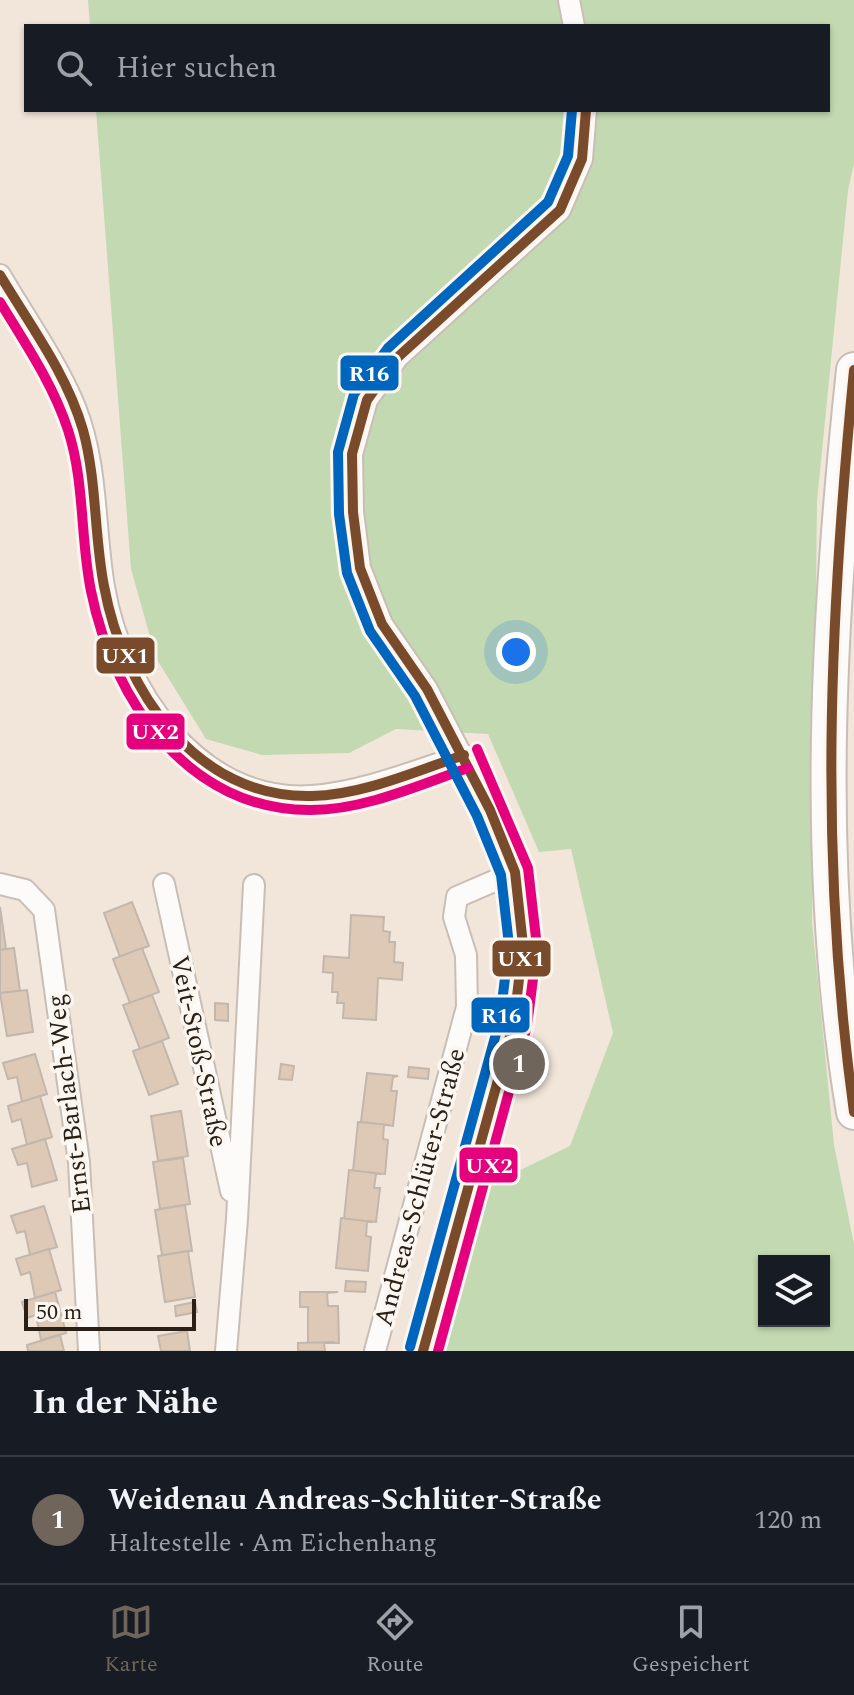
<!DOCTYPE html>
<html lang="de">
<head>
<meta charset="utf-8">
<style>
	:root { --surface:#171b24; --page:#242831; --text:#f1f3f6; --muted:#9ea1a6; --line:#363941; --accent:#70655b }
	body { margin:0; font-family:Spectral,serif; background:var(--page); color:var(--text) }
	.controls { position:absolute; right:24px; bottom:24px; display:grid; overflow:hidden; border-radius:0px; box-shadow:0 2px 6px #0004 }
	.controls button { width:72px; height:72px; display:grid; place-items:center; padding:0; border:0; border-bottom:2px solid var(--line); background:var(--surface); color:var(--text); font:40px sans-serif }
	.scale { position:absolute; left:24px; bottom:20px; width:172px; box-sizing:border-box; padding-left:8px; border:4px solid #2a2016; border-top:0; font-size:22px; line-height:28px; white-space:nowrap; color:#2a2016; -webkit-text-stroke:6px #fcf6f1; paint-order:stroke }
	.you { position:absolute; left:516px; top:652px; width:28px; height:28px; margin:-20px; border:6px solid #fff; border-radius:50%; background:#1a73e8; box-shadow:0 0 0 12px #1a73e833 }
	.badge { display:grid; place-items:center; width:52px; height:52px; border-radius:50%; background:var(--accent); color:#fff; font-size:26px; font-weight:700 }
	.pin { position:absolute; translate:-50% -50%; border:4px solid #fff; box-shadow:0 2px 8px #0006 }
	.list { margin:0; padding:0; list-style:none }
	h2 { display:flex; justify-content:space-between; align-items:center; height:104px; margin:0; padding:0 32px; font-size:34px }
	h2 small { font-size:26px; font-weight:400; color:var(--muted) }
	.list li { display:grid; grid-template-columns:52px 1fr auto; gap:24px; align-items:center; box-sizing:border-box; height:128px; padding:0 32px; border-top:2px solid var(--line) }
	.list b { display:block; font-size:30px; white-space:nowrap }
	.list p { margin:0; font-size:26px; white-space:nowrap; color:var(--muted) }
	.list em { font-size:26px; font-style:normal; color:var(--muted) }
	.icon { flex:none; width:44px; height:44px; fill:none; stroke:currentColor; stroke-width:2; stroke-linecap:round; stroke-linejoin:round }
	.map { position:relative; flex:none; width:854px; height:1351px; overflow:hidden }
	.search { position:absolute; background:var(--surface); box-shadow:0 2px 6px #0004; left:24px; right:24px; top:24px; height:88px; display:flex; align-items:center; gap:20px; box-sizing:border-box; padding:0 28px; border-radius:0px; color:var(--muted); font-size:30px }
	.sheet { height:232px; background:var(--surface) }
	nav { display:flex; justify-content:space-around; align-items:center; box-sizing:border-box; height:112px; border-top:2px solid var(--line); background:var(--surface); font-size:22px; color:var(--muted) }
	nav a { display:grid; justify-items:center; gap:4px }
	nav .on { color:var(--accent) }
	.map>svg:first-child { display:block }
	.green { fill:#c2d9b1; fill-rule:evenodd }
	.building { fill:#ddc9b5; stroke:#c2b7ad; stroke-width:2 }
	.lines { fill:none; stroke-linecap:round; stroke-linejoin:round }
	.street-casing { stroke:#c9beb5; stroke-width:24 }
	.primary-casing { stroke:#c9beb5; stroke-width:38 }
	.street { stroke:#fdfbfa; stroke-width:20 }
	.primary { stroke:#fdfbfa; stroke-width:34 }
	.bus-1-casing { stroke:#fcf6f1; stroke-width:16 }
	.bus-2-casing { stroke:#fcf6f1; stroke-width:16 }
	.bus-3-casing { stroke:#fcf6f1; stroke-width:16 }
	.bus-1 { stroke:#7a4b2a; stroke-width:10 }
	.bus-2 { stroke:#e5007d; stroke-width:10 }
	.bus-3 { stroke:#0065bd; stroke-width:10 }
	.labels { text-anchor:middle; stroke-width:7; stroke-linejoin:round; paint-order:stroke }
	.street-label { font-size:26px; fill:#2a2016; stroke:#fcf6f1 }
	.line-badge { stroke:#fcf6f1; stroke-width:3 }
	.badge-label { font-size:22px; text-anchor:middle; font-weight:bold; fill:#fff }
</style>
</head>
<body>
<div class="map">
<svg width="854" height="1351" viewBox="0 0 854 1351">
	<rect width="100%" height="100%" fill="#f2e6db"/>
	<path class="green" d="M 88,0 L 854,0 L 854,164 L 848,190 L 817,501 L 812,922 L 834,1145 L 854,1244 L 854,1351 L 440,1351 L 487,1186 L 570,1146 L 613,1033 L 571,849 L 539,852 L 488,734 L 396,729 L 349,753 L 262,755 L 206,739 L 156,658 L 131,569 L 96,110 L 828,110 L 828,26 L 90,26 ZM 764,1261 L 824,1261 L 824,1321 L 764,1321 Z"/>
	<g class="building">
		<path d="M 132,902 L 149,946 L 120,957 L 104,913 Z"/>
		<path d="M 0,907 L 6,949 L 0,950 Z"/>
		<path d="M 351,915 L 384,917 L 383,931 L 390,932 L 389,942 L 395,942 L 394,962 L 403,963 L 402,980 L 378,978 L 376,1020 L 343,1018 L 344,1003 L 337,1003 L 338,992 L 332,992 L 333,973 L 323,972 L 324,956 L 349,958 Z"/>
		<path d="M 14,948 L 20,991 L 0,993 L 0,950 Z"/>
		<path d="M 142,948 L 159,992 L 130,1003 L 113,959 Z"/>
		<path d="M 27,990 L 33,1032 L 7,1036 L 0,993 Z"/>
		<path d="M 152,995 L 169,1038 L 140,1049 L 123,1005 Z"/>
		<path d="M 215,1003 L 228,1004 L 228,1021 L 215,1020 Z"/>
		<path d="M 162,1041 L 178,1084 L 149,1095 L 133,1051 Z"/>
		<path d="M 35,1054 L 47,1094 L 22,1102 L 17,1077 L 8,1079 L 3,1063 Z"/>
		<path d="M 281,1064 L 294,1066 L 292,1080 L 279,1079 Z"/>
		<path d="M 409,1067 L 429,1069 L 428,1079 L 408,1077 Z"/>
		<path d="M 367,1073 L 398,1076 L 393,1077 L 391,1091 L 397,1091 L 393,1126 L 361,1122 Z"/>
		<path d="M 40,1096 L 52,1137 L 27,1145 L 21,1119 L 12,1122 L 8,1106 Z"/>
		<path d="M 181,1111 L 188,1156 L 158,1161 L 151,1116 Z"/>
		<path d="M 358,1122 L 390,1125 L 384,1125 L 383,1139 L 388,1140 L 385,1174 L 353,1171 Z"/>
		<path d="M 45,1139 L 57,1180 L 32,1187 L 27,1163 L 18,1165 L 12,1149 Z"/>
		<path d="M 183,1158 L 190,1204 L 160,1209 L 153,1162 Z"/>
		<path d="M 349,1170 L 381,1174 L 376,1174 L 374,1188 L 380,1188 L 376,1222 L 344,1219 Z"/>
		<path d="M 185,1205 L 192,1251 L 162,1255 L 155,1210 Z"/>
		<path d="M 44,1206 L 57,1247 L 30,1255 L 25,1231 L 17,1233 L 11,1216 Z"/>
		<path d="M 341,1218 L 373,1222 L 367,1222 L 366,1236 L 371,1237 L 368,1271 L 336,1268 Z"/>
		<path d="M 49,1249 L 61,1290 L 35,1298 L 30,1272 L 21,1275 L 16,1259 Z"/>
		<path d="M 188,1251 L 195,1297 L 165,1302 L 158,1256 Z"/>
		<path d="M 346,1281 L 366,1282 L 365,1292 L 345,1291 Z"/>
		<path d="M 55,1292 L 66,1333 L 41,1340 L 36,1315 L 27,1318 L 22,1302 Z"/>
		<path d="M 300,1292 L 338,1292 L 327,1293 L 328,1306 L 338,1306 L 339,1343 L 308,1343 L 308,1307 L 300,1307 Z"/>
		<path d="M 195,1302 L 197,1312 L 176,1316 L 175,1306 Z"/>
		<path d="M 187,1331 L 190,1351 L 161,1351 L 158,1336 Z"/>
		<path d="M 60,1335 L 64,1351 L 28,1351 L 27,1345 Z"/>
		<path d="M 335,1342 L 324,1343 L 325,1351 L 298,1351 L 298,1343 Z"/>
	</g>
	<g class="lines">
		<g class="street-casing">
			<g id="street">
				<path d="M 569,0 L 574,26"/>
				<path d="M 0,275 C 25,318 56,361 75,407 C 98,464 94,528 104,587 C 121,687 197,804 312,796 C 363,792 415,771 464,755"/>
				<path d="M 0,884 L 25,890 L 44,910 L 79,1162 L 89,1351"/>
				<path d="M 164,884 L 231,1191"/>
				<path d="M 226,1351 L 237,1219 L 254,885"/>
				<path d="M 375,1351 L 467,1007 L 466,955 L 454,917 L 457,897 L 515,872"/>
				<path d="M 423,1351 L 514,1022 L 523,945 L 515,872 L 490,810 L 427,689 L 382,624 L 360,568 L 353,512 L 352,454 L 367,400 L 398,357 L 560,210 L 582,159 L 586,110"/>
			</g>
		</g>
		<g class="primary-casing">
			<path id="primary" d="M 854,370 C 828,614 813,868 854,1112"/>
		</g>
		<use href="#street" class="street"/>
		<use href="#primary" class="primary"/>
		<g class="bus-1-casing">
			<g id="bus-1">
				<path d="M 0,275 C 30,325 67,374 83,430 C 97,481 94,535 104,586 C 123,690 196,799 312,796 C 363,795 416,771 464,755"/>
				<path d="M 854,370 C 829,623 819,859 854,1112"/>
				<path d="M 423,1351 L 514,1022 L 523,945 L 515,872 L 490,810 L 427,689 L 382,624 L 360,568 L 353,512 L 352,454 L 367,400 L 398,357 L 560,210 L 582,159 L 586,110"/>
			</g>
		</g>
		<g class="bus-2-casing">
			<g id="bus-2">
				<path d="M 0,302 C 25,343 53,384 68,430 C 85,482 80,538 91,591 C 113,701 189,811 311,810 C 364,810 419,785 468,768"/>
				<path d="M 438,1351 L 527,1026 L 537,947 L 528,868 L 477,749"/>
			</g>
		</g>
		<g class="bus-3-casing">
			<path id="bus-3" d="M 410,1347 L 500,1019 L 509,945 L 501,875 L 477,816 L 415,696 L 370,631 L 347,573 L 339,514 L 338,452 L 354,394 L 388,348 L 548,202 L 568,156 L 572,110"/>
		</g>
		<use href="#bus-1" class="bus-1"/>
		<use href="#bus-2" class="bus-2"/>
		<use href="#bus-3" class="bus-3"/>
	</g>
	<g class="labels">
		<g class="street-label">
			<text transform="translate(200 1051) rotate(78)" y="9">Veit-Stoß-Straße</text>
			<text transform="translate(68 1104) rotate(-97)" y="9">Ernst-Barlach-Weg</text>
			<text transform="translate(419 1187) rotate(-75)" y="9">Andreas-Schlüter-Straße</text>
		</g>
	</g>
	<g class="line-badge">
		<rect x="339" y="354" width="61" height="38" rx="8" fill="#0065bd"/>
		<rect x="95" y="636" width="61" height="39" rx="8" fill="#7a4b2a"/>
		<rect x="125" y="712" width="61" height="39" rx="8" fill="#e5007d"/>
		<rect x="491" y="939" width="61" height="39" rx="8" fill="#7a4b2a"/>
		<rect x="470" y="996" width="61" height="38" rx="8" fill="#0065bd"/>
		<rect x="458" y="1146" width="61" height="38" rx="8" fill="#e5007d"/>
	</g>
	<g class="badge-label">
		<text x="369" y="381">R16</text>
		<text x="125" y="663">UX1</text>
		<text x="155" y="739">UX2</text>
		<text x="521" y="966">UX1</text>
		<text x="501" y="1023">R16</text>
		<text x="489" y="1173">UX2</text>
	</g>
</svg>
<div class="controls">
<button><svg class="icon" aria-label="layers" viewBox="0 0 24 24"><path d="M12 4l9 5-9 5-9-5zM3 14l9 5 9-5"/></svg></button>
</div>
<div class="scale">50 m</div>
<div class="you"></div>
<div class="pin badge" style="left:519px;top:1064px">1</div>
<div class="search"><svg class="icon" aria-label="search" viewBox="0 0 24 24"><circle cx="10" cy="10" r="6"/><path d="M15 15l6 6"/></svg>Hier suchen</div>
</div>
<section class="sheet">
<h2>In der Nähe<small></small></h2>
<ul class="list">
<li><span class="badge">1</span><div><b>Weidenau Andreas-Schlüter-Straße</b><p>Haltestelle · Am Eichenhang</p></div><em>120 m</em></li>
</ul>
</section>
<nav>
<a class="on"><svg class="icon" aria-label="map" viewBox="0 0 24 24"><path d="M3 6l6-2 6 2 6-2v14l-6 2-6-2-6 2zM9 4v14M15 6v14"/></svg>Karte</a>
<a><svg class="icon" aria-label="directions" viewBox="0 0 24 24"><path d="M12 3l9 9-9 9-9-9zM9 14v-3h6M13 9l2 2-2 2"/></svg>Route</a>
<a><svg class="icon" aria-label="saved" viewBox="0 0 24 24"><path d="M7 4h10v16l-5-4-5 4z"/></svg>Gespeichert</a>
</nav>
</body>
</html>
